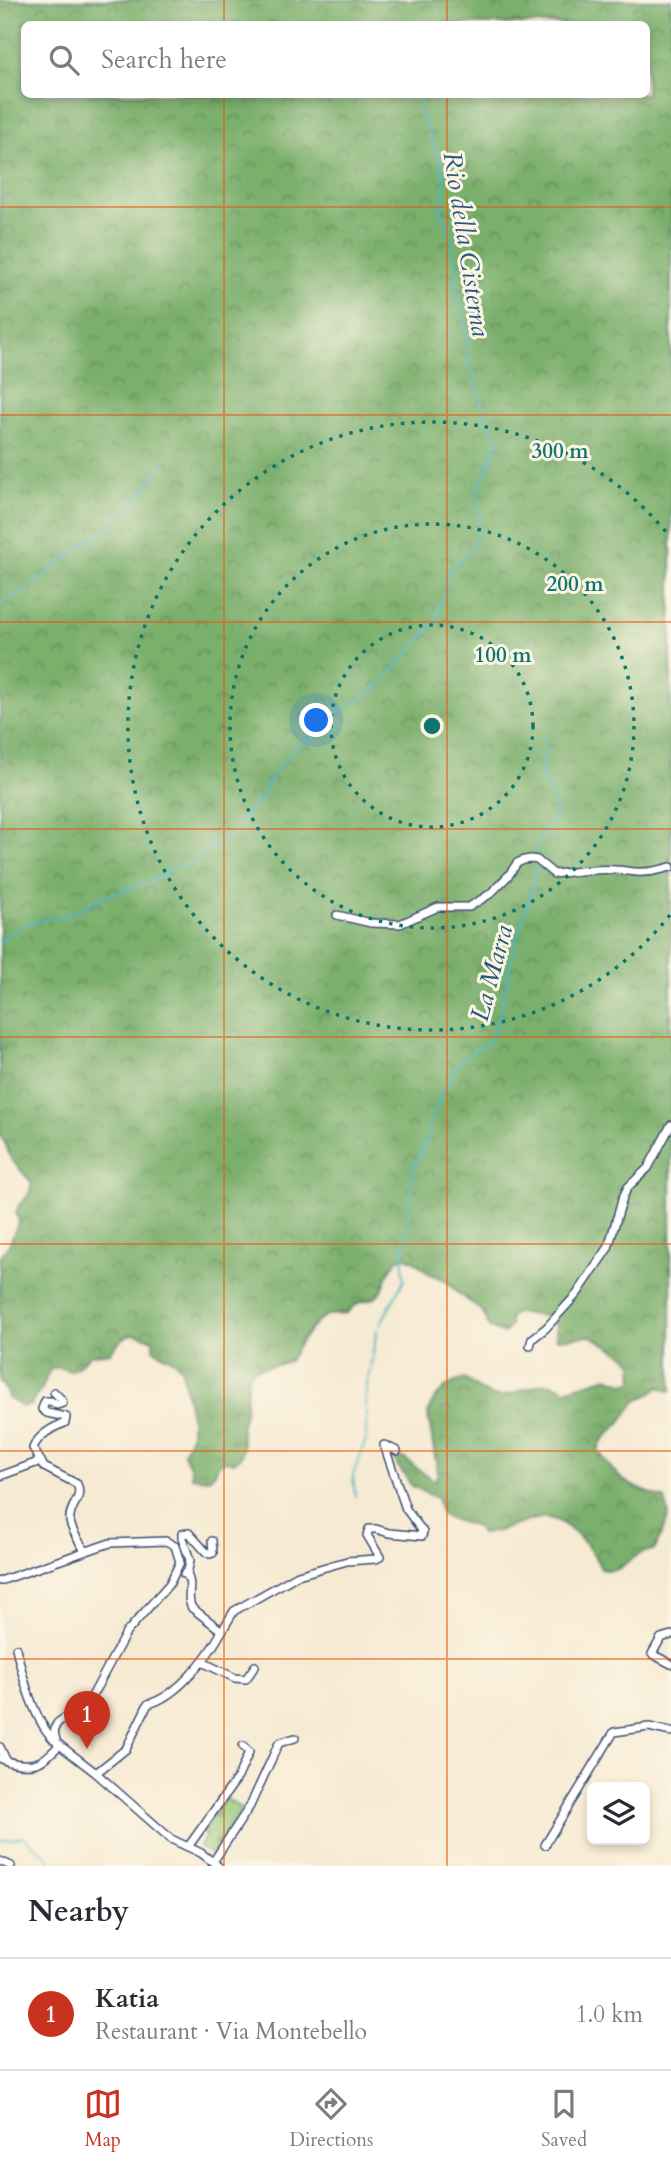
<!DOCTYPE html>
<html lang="en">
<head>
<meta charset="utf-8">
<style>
	:root { --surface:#fff; --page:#f2f2f3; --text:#2b2b33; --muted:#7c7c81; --line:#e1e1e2; --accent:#c8321e }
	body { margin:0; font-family:Cardo,serif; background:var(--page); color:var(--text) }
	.controls { position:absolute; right:21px; bottom:21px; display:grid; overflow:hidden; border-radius:10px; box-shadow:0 4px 10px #0003 }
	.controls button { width:63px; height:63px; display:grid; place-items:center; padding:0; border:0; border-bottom:2px solid var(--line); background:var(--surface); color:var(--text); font:35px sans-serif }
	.you { position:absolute; left:317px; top:721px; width:24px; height:24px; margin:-18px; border:5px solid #fff; border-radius:50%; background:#1a73e8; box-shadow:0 0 0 10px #1a73e833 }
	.badge { display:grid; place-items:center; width:46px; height:46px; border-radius:50%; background:var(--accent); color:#fff; font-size:23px; font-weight:700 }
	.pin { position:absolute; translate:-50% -58px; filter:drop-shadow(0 2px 4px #0008) }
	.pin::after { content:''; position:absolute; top:37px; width:24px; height:21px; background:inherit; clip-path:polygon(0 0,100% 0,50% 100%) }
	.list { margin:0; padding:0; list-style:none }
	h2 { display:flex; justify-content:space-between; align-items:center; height:91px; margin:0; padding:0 28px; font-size:30px }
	h2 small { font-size:23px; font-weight:400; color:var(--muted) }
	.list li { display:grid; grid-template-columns:46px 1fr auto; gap:21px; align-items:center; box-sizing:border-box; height:112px; padding:0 28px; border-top:2px solid var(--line) }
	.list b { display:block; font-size:26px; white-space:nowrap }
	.list p { margin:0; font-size:23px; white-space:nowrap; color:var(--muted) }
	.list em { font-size:23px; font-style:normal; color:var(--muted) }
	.icon { flex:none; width:38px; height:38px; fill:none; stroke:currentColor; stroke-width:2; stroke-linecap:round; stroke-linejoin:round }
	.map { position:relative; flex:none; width:671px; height:1866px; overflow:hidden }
	.search { position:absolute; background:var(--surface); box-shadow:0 4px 10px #0003; left:21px; right:21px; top:21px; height:77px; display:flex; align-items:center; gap:18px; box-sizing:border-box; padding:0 24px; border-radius:10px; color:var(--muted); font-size:26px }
	.sheet { height:203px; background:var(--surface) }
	nav { display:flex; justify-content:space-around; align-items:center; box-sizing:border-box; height:98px; border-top:2px solid var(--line); background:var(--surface); font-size:19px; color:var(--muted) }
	nav a { display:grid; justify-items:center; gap:4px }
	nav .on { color:var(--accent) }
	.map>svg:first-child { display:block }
	.forest { fill:url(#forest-crowns); stroke:#4a6f65; stroke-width:2; fill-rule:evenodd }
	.cemetery { fill:url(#cemetery-stones); stroke:#5a7d6d; stroke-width:2 }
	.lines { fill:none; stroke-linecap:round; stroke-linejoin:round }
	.stream { stroke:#48b6c3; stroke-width:2 }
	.minor-casing { stroke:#3c4b6f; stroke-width:10 }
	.minor { stroke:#fff; stroke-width:7 }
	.grid { fill:none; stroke:#e8590c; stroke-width:2; stroke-opacity:0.55 }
	.ring { fill:none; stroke:#0f766e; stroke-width:3.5; stroke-dasharray:3.5 7 }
	.labels { text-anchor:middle; stroke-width:6; stroke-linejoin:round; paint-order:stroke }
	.water-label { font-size:26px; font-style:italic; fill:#28587c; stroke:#fcf5e5 }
	.centre { fill:#0f766e; stroke:#fcf5e5; stroke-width:3.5 }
	.ring-label { font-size:21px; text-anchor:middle; font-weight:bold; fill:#0f766e; stroke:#fcf5e5; stroke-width:6; stroke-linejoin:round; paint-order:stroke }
</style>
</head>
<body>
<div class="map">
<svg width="671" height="1866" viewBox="0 0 671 1866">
	<defs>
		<pattern id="forest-crowns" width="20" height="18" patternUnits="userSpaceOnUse" patternTransform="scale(1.75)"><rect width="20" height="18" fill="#7aaf6c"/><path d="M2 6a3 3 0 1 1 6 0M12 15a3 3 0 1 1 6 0" fill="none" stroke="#638f5c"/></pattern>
		<pattern id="cemetery-stones" width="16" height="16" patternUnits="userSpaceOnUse" patternTransform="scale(1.75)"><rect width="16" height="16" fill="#99cb7c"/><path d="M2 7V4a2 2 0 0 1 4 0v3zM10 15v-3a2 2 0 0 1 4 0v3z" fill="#7ca569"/></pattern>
	</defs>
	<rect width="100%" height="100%" fill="#fcf5e5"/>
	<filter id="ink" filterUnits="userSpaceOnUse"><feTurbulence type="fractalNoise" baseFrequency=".0143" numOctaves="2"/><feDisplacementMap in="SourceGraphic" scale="14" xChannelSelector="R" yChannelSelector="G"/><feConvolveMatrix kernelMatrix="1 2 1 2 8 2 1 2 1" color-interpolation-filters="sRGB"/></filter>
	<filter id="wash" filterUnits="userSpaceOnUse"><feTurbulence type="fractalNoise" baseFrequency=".00686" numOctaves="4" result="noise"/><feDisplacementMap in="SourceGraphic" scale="28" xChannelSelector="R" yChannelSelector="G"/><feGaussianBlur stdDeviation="1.57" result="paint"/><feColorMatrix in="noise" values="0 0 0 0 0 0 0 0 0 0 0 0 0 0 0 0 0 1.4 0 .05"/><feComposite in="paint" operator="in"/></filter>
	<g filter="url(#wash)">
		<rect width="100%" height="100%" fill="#f6ead2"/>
		<path class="forest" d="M 0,0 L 671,0 L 671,1392 L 659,1387 L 652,1393 L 636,1401 L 620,1423 L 601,1442 L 598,1450 C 620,1484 628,1485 665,1499 L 669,1516 L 655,1549 C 650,1551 643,1552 638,1555 C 623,1564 621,1574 601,1569 C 593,1549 564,1514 540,1518 C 520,1522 502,1532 481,1534 L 477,1527 L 450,1519 L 442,1515 L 437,1498 L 412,1486 L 397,1465 L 393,1454 L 405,1459 L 434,1481 L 438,1474 L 428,1415 C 430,1399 449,1381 465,1379 C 475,1385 482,1394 494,1396 C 519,1400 541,1371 565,1390 L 608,1377 L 625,1384 L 634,1381 L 633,1364 L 628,1357 L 591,1336 L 557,1339 L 555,1321 L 547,1317 L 517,1312 L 510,1317 L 510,1326 L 504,1334 L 489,1327 L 482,1311 L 457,1292 L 445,1280 L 428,1273 L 415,1261 L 406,1257 L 398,1259 L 388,1274 L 382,1291 L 375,1298 L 358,1303 L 345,1314 L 327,1315 L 319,1320 L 303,1338 L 289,1361 L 280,1364 L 254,1369 L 248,1376 L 245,1412 L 241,1429 L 243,1446 L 241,1456 L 234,1462 L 225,1461 L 218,1465 L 215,1473 L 208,1479 L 192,1477 L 191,1468 L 183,1453 L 191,1436 L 191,1418 L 182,1369 L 176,1362 L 153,1349 L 153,1340 C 130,1329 126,1334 110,1352 L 90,1355 L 77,1367 L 70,1371 C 44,1361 50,1375 41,1390 C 38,1396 33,1398 31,1405 L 23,1407 L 8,1398 L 6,1390 L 0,1382 L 0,1257 L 9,1245 L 19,1221 L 16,1213 L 19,1205 C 27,1199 30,1194 32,1183 L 11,1159 L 5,1143 L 0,1136 ZM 24,24 L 646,24 L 646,94 L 24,94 Z"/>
		<path class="cemetery" d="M 226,1798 L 241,1809 L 213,1855 L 199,1847 L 206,1836 L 200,1832 Z"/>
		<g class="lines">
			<g class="stream">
				<path d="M 0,606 L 41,578 L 127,511 L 165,462"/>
				<path d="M 536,856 C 534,839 549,829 557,815 L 541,769 L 547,752 L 542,735"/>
				<path d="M 0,942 L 7,935 L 26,924 L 70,914 L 101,898 L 160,877 L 171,868 L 194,864 L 215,844 L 238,827 L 246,813 L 264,795 L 265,788 L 280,765 L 289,757 L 293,749 L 318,734 L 325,728 L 327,721 L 343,709 L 375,690 L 430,629 L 437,620 L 439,605 L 444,598 L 445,575 L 471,548 L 477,538 L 480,516 L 477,508 L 477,493 L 498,441 L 483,410 L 479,399 L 478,388 L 469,362 L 465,321 L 455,281 L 458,266 L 453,253 L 448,223 L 440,211 C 442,204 444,196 444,189 C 445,158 423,123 414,94"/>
				<path d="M 380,1325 L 404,1280 L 403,1263 L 413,1169 L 428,1136 L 432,1114 L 459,1063 L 466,1055 L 491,1041 L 502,1005 L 515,944 L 532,888 L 537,865"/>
				<path d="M 355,1496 L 353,1475 L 366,1440 L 366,1391 L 377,1330"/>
				<path d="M 0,1840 L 23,1837 L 45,1854 L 53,1866"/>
			</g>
		</g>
	</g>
	<g filter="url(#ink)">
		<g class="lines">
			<g class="minor-casing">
				<g id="minor">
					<path d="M 337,915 L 371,923 L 400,924 L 438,907 L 469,907 L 490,894 L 509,875 L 517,863 L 524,860 L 531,859 L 537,860 L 554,874 C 574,872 596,868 616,870 C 625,870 634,873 643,872 C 653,872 662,869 671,867"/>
					<path d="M 530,1346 L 532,1339 L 546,1328 L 577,1294 L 608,1248 L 623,1197 L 628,1187 L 648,1168 L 671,1125"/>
					<path d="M 54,1392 L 62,1400 L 63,1403 L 57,1405 L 51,1401 L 45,1401 L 42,1409 L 47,1413 L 66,1417 L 65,1423 C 52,1427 38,1436 33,1448 L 44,1467 L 77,1484 C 84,1499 68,1506 70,1521 C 71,1531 80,1542 85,1551"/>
					<path d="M 0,1476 L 41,1461"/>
					<path d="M 184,1574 L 187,1575 L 190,1560 L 182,1538 L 182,1534 L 189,1533 L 206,1552 L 210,1554 L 213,1553 L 212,1541"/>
					<path d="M 0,1581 L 110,1543 L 166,1541 L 175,1546 L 180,1562 L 170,1583 L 126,1633 L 90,1700 C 87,1703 85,1707 82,1709 C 68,1719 47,1718 57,1743 L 96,1773 L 171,1839 L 201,1853 L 218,1866"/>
					<path d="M 222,1631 L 234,1611 L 298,1575 L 347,1561 L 376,1559 L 380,1557 L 367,1535 L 369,1529 L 376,1529 L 389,1533 L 422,1536 L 423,1532 L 406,1509 L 384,1445 L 397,1451"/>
					<path d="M 671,1635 L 661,1638 L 652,1654 L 671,1664"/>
					<path d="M 16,1648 C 23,1677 33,1719 54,1740"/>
					<path d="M 202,1662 L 235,1678 L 246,1679 L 255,1666"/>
					<path d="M 0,1747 L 6,1760"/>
					<path d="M 0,1758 C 11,1764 30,1767 41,1761 C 48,1757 54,1750 60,1745"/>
					<path d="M 96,1773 L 126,1749 L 148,1704 C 177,1697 208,1657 222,1631 L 192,1608 C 185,1597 194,1585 187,1575"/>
					<path d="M 545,1845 L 614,1732 L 649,1727 L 671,1732"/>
					<path d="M 188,1847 L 238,1777 L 249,1752 L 243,1746"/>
					<path d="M 0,1861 L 11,1866"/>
					<path d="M 213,1862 L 250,1806 L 279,1743 L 295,1738"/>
				</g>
			</g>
			<use href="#minor" class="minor"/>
		</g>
	</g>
	<path class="grid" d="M 224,0 L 224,24M 447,0 L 447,24M 224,94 L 224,1866M 447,94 L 447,1866M 0,207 L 671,207M 0,415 L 671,415M 0,622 L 671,622M 0,829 L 671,829M 0,1037 L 671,1037M 0,1244 L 671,1244M 0,1451 L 671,1451M 0,1659 L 671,1659"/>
	<g class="ring">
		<circle cx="432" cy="726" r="101"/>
		<circle cx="432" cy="726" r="202"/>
		<path d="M670 915A304 304 0 1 1 670 537"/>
	</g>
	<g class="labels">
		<g class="water-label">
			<text transform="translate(467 244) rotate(81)" y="9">Rio della Cisterna</text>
			<text transform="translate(491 973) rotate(-75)" y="9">La Marra</text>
		</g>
	</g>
	<circle cx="432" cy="726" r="10" class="centre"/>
	<g class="ring-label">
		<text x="560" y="458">300 m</text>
		<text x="575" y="591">200 m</text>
		<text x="503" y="662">100 m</text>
	</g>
</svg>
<div class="controls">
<button><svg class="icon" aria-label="layers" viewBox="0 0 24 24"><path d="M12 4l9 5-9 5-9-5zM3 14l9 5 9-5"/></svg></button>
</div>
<div class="you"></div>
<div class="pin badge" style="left:87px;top:1749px">1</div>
<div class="search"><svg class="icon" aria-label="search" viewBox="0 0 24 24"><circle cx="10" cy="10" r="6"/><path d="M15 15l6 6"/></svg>Search here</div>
</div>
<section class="sheet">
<h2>Nearby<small></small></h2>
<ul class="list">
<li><span class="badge">1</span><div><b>Katia</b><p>Restaurant · Via Montebello</p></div><em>1.0 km</em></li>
</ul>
</section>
<nav>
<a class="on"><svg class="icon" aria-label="map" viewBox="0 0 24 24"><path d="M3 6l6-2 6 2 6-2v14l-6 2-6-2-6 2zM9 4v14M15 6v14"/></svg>Map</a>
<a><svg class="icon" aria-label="directions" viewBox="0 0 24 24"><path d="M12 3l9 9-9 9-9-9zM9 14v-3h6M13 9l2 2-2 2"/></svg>Directions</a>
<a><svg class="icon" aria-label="saved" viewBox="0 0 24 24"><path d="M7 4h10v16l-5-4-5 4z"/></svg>Saved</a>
</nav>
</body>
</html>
